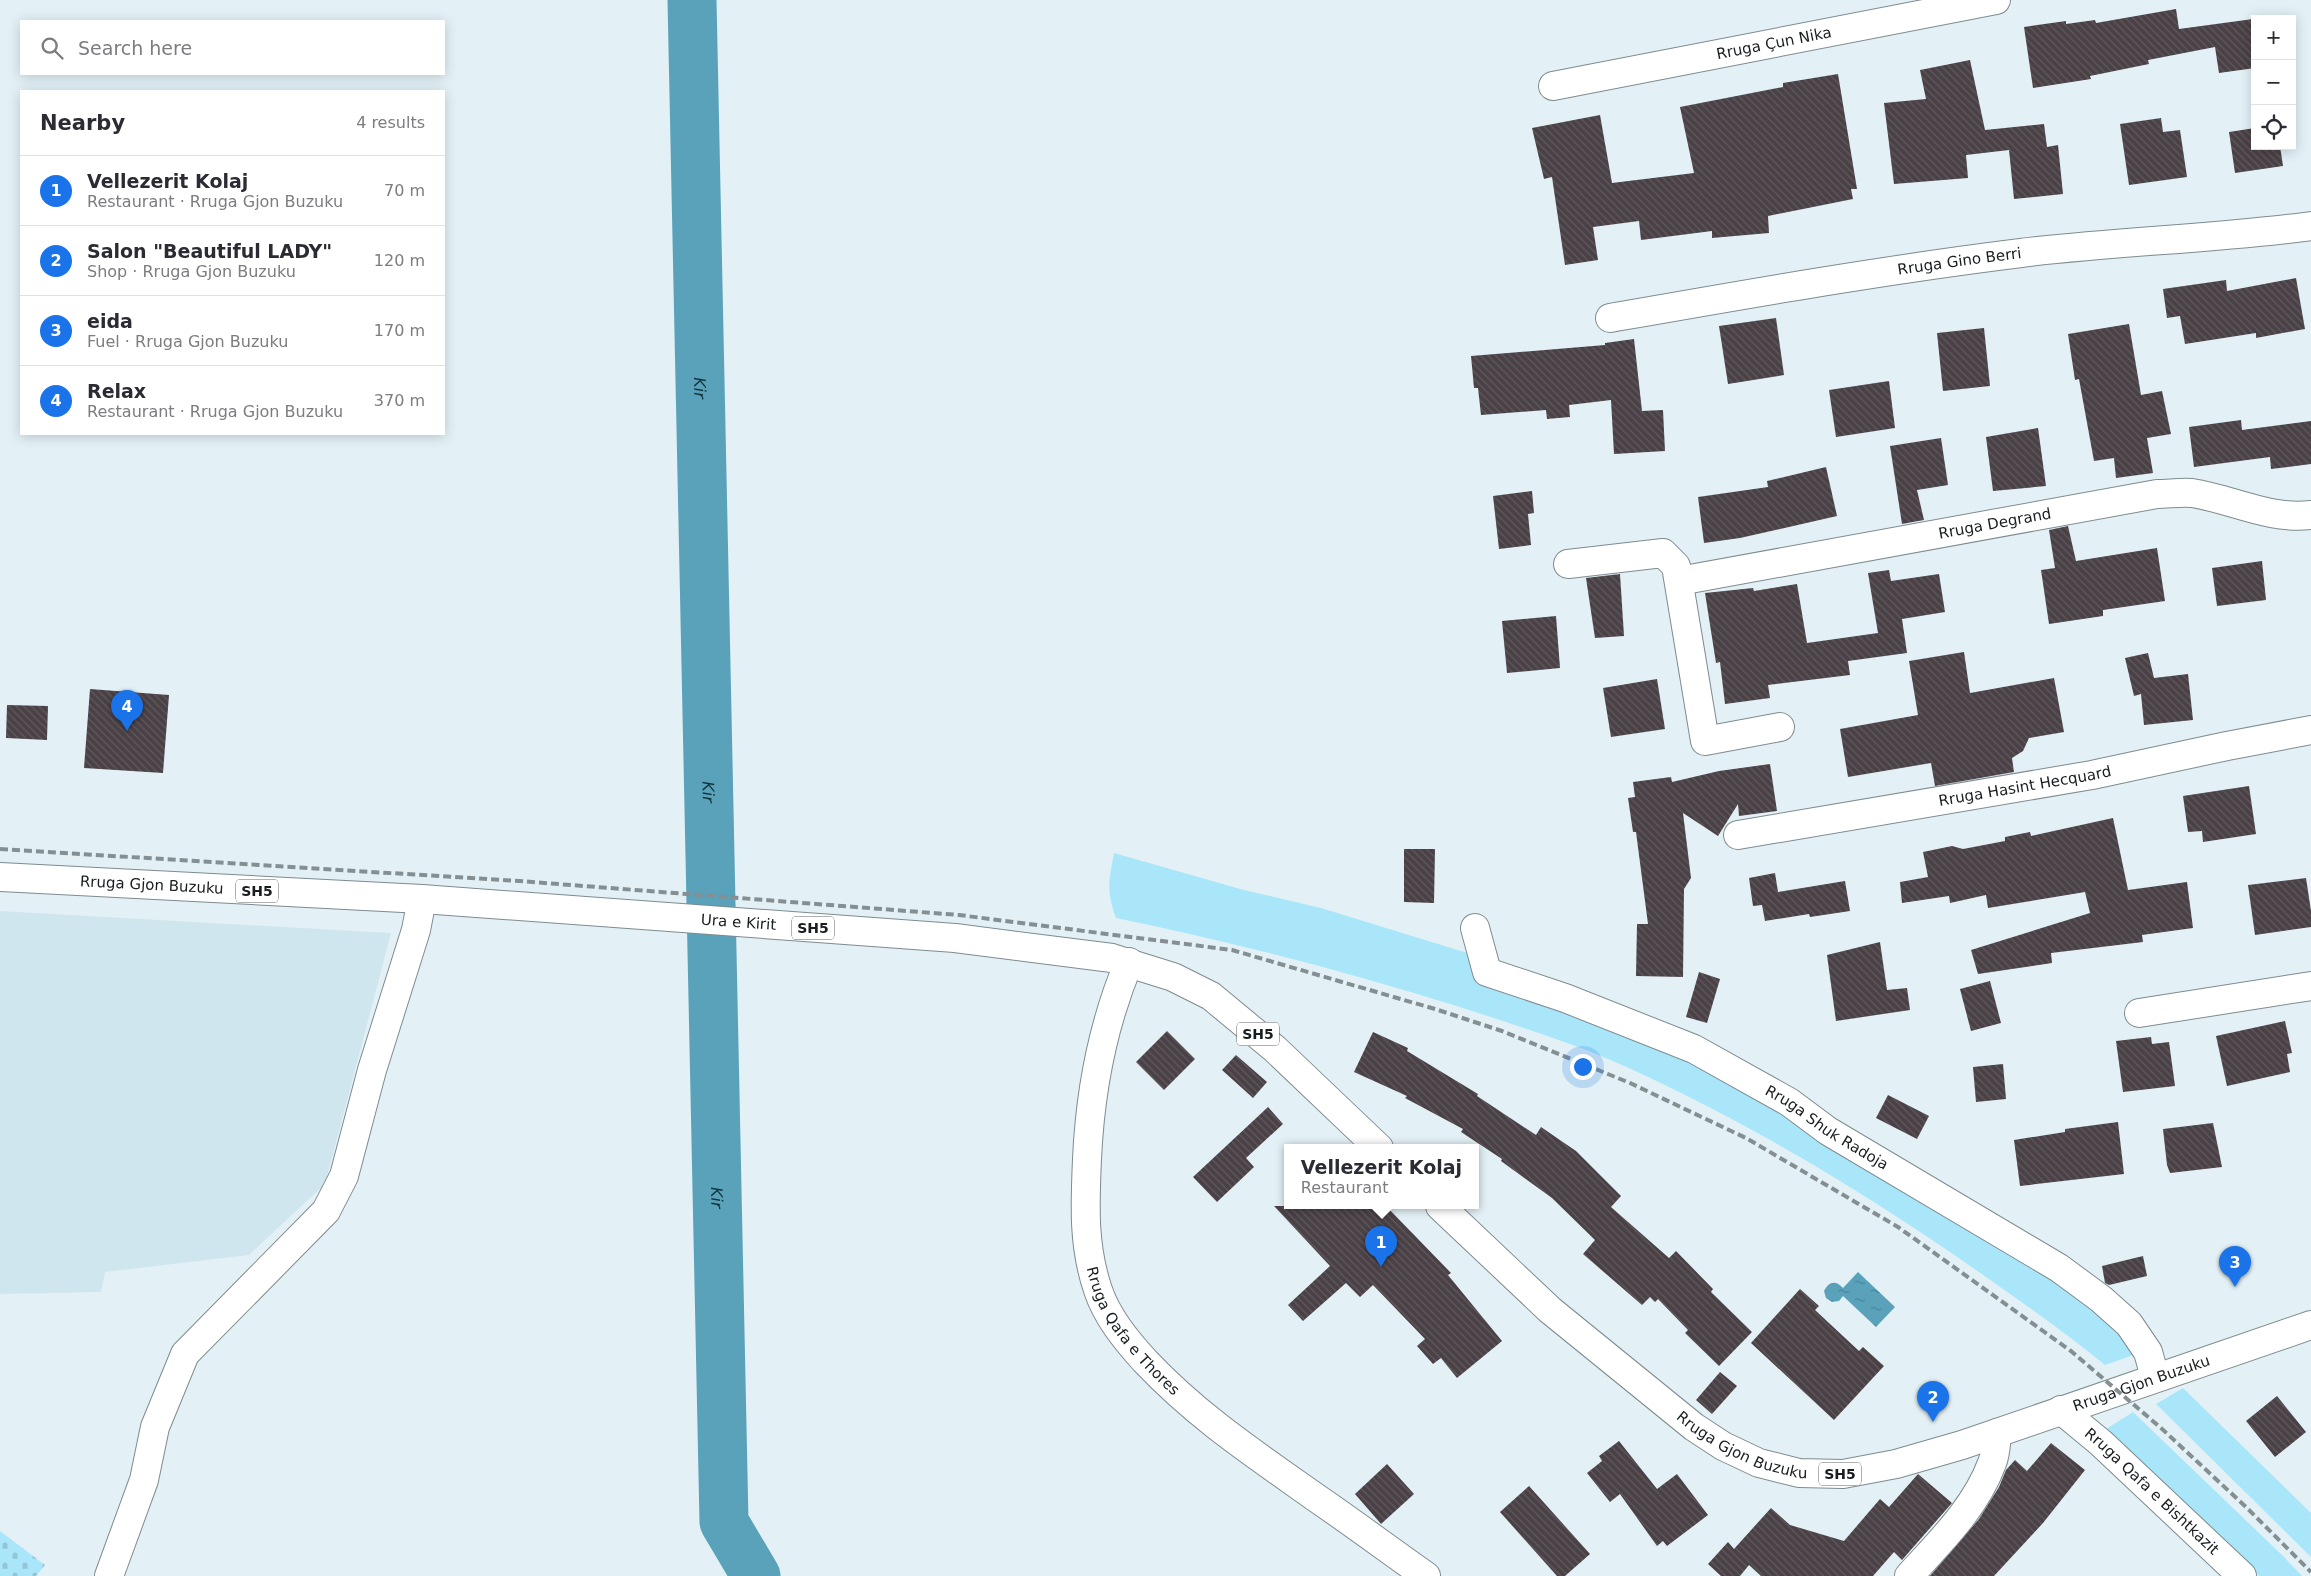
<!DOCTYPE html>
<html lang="en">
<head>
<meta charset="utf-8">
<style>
	:root { --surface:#fff; --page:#f7f7f7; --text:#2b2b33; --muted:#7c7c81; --line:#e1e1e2; --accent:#1a73e8 }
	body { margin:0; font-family:"DejaVu Sans",sans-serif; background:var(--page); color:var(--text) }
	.controls { position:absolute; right:15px; top:15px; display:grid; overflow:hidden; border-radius:0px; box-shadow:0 2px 12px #0003 }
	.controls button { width:45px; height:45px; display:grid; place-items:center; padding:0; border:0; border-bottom:1px solid var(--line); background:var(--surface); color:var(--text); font:25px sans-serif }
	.you { position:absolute; left:1582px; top:1066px; width:18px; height:18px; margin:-12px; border:4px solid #fff; border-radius:50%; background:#1a73e8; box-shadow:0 0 0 8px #1a73e833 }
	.badge { display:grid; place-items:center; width:32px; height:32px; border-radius:50%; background:var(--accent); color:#fff; font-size:16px; font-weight:700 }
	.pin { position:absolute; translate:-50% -41px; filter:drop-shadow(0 1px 2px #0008) }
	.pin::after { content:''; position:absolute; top:26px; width:18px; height:15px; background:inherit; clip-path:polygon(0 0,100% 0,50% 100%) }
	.popup { position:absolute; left:1284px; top:1144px; width:195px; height:65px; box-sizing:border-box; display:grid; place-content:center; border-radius:0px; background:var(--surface); filter:drop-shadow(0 1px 4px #0005); font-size:16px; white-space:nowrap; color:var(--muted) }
	.popup b { font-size:19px; color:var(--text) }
	.popup::after { content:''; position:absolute; left:50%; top:100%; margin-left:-10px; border:10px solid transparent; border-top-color:var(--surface) }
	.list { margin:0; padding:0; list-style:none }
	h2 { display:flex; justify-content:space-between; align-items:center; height:65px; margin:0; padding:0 20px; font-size:21px }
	h2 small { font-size:16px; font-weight:400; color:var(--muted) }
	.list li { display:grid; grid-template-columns:32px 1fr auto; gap:15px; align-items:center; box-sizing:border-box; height:70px; padding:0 20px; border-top:1px solid var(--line) }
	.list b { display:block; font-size:19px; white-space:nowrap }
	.list p { margin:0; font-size:16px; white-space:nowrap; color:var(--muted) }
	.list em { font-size:16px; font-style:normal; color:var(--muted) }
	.icon { flex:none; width:28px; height:28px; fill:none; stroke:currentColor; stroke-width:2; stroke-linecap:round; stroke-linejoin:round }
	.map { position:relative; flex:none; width:2311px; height:1576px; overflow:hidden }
	.search { position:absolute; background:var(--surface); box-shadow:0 2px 12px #0003; left:20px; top:20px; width:425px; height:55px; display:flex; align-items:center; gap:12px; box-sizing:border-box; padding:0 18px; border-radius:0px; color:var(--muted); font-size:19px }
	.panel { position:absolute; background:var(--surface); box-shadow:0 2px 12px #0003; left:20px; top:90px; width:425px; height:345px; border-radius:0px }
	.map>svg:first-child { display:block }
	.built { fill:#d0e6ee }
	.green { fill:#aae6fa }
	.cemetery { fill:url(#cemetery-stones) }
	.water { fill:url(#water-ripples) }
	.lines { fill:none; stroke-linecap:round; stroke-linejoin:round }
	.river { stroke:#59a2ba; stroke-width:49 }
	.building { fill:url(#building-back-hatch) }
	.minor-casing { stroke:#7e8b8f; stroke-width:30 }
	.major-casing { stroke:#7e8b8f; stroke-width:30 }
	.minor { stroke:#fff; stroke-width:28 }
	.major { stroke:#fff; stroke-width:28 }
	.rail { stroke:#858f92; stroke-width:4; stroke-dasharray:8 4; stroke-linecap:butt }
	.labels { text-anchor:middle; stroke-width:5; stroke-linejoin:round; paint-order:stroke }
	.shield { fill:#fff; stroke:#5d6162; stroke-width:1 }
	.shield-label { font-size:14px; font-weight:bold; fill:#181d1f }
	.street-label { font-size:15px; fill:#181d1f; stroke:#fff }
	.water-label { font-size:16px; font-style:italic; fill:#0f333d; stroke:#fff }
</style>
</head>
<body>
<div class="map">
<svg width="2311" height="1576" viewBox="0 0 2311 1576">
	<defs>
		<pattern id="cemetery-stones" width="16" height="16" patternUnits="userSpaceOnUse" patternTransform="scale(1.25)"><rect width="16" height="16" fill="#aae6fa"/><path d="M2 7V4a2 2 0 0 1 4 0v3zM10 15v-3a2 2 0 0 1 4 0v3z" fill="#92c5d6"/></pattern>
		<pattern id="water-ripples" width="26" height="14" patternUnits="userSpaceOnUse" patternTransform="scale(1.25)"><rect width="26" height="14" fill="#59a2ba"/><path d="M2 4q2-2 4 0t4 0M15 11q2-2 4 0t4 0" fill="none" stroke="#498397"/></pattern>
		<pattern id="building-back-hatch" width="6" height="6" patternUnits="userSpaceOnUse" patternTransform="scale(1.25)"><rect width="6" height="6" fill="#4a4146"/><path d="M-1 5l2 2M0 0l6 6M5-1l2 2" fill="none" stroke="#60595e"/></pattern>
	</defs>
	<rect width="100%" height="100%" fill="#e3f1f6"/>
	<path class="built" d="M 0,911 L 391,933 L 325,1184 L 249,1255 L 105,1272 L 101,1292 L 0,1294 Z"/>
	<g class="green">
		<path d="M 1114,853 L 1244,890 L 1321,908 L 1474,955 L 1533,997 L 1705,1066 L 2102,1308 L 2139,1353 L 2105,1365 C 2064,1331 2020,1301 1976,1270 C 1870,1196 1761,1130 1644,1075 C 1586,1047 1524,1028 1463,1008 C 1348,972 1233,942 1116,918 C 1106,891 1109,880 1114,853 Z"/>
		<path d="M 2183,1388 L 2311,1513 L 2311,1557 L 2156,1404 Z"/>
		<path d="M 2133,1412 L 2283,1556 L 2302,1576 L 2259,1576 L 2106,1429 Z"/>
	</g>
	<path class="cemetery" d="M 0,1531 L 45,1565 L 36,1576 L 0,1576 Z"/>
	<path class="water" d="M 1858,1272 L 1895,1307 L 1876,1327 L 1843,1296 L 1839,1301 L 1832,1302 L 1826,1298 L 1824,1291 C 1829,1281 1836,1280 1843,1288 Z"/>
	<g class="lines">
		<path class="river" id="s1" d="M 692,0 L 724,1522 L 756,1576"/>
	</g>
	<g class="building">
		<path d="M 2176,9 L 2179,29 L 2253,19 L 2255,68 L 2219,73 L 2215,47 L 2148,60 L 2149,64 L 2090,76 L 2091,79 L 2033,88 L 2024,27 L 2066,21 L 2066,24 L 2095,20 L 2096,23 Z"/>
		<path d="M 1970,60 L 1985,130 L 2044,124 L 2047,147 L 2058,145 L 2063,194 L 2014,199 L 2009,150 L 1966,155 L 1968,178 L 1894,184 L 1884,103 L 1926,99 L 1920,70 Z"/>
		<path d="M 1838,74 L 1857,189 L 1851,189 L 1853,199 L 1768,216 L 1769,233 L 1712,238 L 1712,231 L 1641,240 L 1639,221 L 1593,227 L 1598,260 L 1565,265 L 1552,177 L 1544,179 L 1532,128 L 1600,115 L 1612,183 L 1694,173 L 1680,107 L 1783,87 L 1783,83 Z"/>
		<path d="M 2161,118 L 2163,132 L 2180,130 L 2187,177 L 2129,185 L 2120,124 Z"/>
		<path d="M 2255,128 L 2255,146 L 2280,146 L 2283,166 L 2235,173 L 2229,132 Z"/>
		<path d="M 2296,278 L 2305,329 L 2256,338 L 2256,333 L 2185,344 L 2180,316 L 2167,318 L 2163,289 L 2226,280 L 2227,291 Z"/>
		<path d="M 1776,318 L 1784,375 L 1728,384 L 1719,326 Z"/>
		<path d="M 2129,324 L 2141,395 L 2162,391 L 2171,434 L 2147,438 L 2153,473 L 2116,478 L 2114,458 L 2094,461 L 2079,379 L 2075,380 L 2068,334 Z"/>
		<path d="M 1984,328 L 1990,386 L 1943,391 L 1937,333 Z"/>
		<path d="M 1634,339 L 1642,411 L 1663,410 L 1665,451 L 1614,454 L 1611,400 L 1569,405 L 1570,417 L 1547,419 L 1546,410 L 1481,415 L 1478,388 L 1474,388 L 1471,356 L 1605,345 L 1605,343 Z"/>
		<path d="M 1889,381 L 1895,428 L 1836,437 L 1829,390 Z"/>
		<path d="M 2241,420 L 2242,430 L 2311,421 L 2311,464 L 2271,469 L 2270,457 L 2194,467 L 2189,427 Z"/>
		<path d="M 2038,428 L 2046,486 L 1993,491 L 1986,437 Z"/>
		<path d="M 1941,438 L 1948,485 L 1917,490 L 1924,520 L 1902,524 L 1890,446 Z"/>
		<path d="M 1826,467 L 1837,516 L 1740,538 L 1704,543 L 1698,497 L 1768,487 L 1767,481 Z"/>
		<path d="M 1532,491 L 1534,513 L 1528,514 L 1531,545 L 1499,549 L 1493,496 Z"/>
		<path d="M 2068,526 L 2076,561 L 2157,548 L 2165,601 L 2103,610 L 2103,616 L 2049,624 L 2041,570 L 2055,568 L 2049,530 Z"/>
		<path d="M 2262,561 L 2266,600 L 2217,606 L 2212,568 Z"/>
		<path d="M 1889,570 L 1891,581 L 1939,574 L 1945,612 L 1902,619 L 1907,653 L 1848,661 L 1850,675 L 1768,685 L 1770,698 L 1725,704 L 1720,662 L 1716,663 L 1705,593 L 1753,588 L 1754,591 L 1797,584 L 1807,643 L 1878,633 L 1868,573 Z"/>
		<path d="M 1620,574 L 1624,636 L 1595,638 L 1586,578 Z"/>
		<path d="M 1556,616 L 1560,668 L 1507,673 L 1502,621 Z"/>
		<path d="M 1964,652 L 1970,693 L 2054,678 L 2064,732 L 2029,738 L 2023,751 L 2012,758 L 2014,772 L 1935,786 L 1931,763 L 1848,777 L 1840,729 L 1918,715 L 1909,661 Z"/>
		<path d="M 2148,653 L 2154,678 L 2188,674 L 2193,720 L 2144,725 L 2141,694 L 2134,696 L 2125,658 Z"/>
		<path d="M 1657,679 L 1665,729 L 1611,737 L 1603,688 Z"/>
		<path d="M 90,689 L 169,695 L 163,773 L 84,768 Z"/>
		<path d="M 7,705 L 48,706 L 47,740 L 6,738 Z"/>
		<path d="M 1770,764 L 1777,811 L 1739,816 L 1738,804 L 1718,836 L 1683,813 L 1691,878 L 1684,889 L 1683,977 L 1636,976 L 1637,924 L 1648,924 L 1636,832 L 1633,832 L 1628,798 L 1635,797 L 1633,782 L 1671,777 L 1672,782 L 1719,771 Z"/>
		<path d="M 2249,786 L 2256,834 L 2203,842 L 2202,831 L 2188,832 L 2183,796 Z"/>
		<path d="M 2113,818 L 2128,890 L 2187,882 L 2193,928 L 2142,935 L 2143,942 L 2051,953 L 2052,963 L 1978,974 L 1971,950 L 2090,913 L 2085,892 L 1988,908 L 1986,895 L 1950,903 L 1949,896 L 1902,903 L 1900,882 L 1928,877 L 1923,852 L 1952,846 L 1963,849 L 2005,841 L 2005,837 L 2030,832 L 2031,836 Z"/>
		<path d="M 1404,849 L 1435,849 L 1434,903 L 1404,902 Z"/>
		<path d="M 1775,873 L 1778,892 L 1845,881 L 1850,911 L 1810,917 L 1809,914 L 1765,921 L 1762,905 L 1753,906 L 1749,878 Z"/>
		<path d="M 2306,878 L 2311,911 L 2311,927 L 2255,935 L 2248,885 Z"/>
		<path d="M 1880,942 L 1887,990 L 1907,988 L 1910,1010 L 1836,1021 L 1827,955 Z"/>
		<path d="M 1699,972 L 1720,979 L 1707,1023 L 1686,1017 Z"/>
		<path d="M 1990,981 L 2001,1023 L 1971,1031 L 1960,989 Z"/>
		<path d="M 2285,1021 L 2292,1053 L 2287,1054 L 2290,1072 L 2227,1086 L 2216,1036 Z"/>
		<path d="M 1167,1031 L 1195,1059 L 1164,1090 L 1136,1062 Z"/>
		<path d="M 1373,1032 L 1408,1048 L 1407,1051 L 1478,1094 L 1477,1096 L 1536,1135 L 1541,1127 L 1576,1151 L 1621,1196 L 1611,1207 L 1669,1258 L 1676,1251 L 1713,1289 L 1711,1292 L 1752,1332 L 1719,1366 L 1685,1333 L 1688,1330 L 1658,1299 L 1655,1302 L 1650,1297 L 1642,1305 L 1583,1254 L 1595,1240 L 1552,1198 L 1501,1161 L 1502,1159 L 1461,1132 L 1463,1129 L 1405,1098 L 1407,1096 L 1354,1072 Z"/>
		<path d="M 2151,1037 L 2152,1044 L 2169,1042 L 2175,1086 L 2123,1092 L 2116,1041 Z"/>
		<path d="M 1236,1055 L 1267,1082 L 1253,1098 L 1222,1070 Z"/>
		<path d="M 2003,1064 L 2006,1099 L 1976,1102 L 1973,1067 Z"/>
		<path d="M 1888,1095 L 1929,1116 L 1917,1139 L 1876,1118 Z"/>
		<path d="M 1268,1107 L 1283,1124 L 1246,1158 L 1254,1167 L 1217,1202 L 1193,1177 Z"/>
		<path d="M 2118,1122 L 2124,1174 L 2020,1186 L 2014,1140 L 2065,1132 L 2065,1129 Z"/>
		<path d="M 2213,1123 L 2222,1167 L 2170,1173 L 2167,1165 L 2163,1129 Z"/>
		<path d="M 1274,1206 L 1386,1206 L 1451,1273 L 1448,1275 L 1502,1341 L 1457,1378 L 1441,1358 L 1433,1364 L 1417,1346 L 1425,1339 L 1373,1285 L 1360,1297 L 1346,1283 L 1303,1321 L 1288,1305 L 1330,1266 Z"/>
		<path d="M 2143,1256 L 2147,1276 L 2109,1285 L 2105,1283 L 2102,1266 Z"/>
		<path d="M 1800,1289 L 1819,1306 L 1815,1310 L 1859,1351 L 1863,1347 L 1884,1366 L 1834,1420 L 1751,1343 Z"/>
		<path d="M 1720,1372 L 1737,1386 L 1712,1414 L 1696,1400 Z"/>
		<path d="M 2277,1396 L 2306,1432 L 2275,1457 L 2246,1421 Z"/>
		<path d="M 1619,1441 L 1657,1489 L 1677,1474 L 1708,1515 L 1667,1546 L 1663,1541 L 1657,1546 L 1620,1494 L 1610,1502 L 1587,1473 L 1602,1461 L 1599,1456 Z"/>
		<path d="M 2051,1443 L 2085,1470 L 2043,1523 L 1994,1576 L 1930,1576 L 1979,1519 L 1999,1487 L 2006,1470 L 2015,1460 L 2027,1471 Z"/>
		<path d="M 1387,1464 L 1414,1494 L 1381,1524 L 1355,1494 Z"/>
		<path d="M 1918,1474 L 1952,1503 L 1902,1560 L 1894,1552 L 1873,1576 L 1761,1576 L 1749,1565 L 1740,1576 L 1721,1576 L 1708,1564 L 1728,1542 L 1734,1549 L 1771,1508 L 1790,1525 L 1844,1541 L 1880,1499 L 1889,1507 Z"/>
		<path d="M 1529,1486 L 1590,1554 L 1565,1576 L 1557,1576 L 1500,1512 Z"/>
	</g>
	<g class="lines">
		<g class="minor-casing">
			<g id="minor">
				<path id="s2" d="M 1553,86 L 1996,0"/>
				<path id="s3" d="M 1610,318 C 1747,294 1883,270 2021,253 C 2117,241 2215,239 2311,226"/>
				<path d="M 1568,564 L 1663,553 L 1676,566 L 1705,741 L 1780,727"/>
				<path id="s4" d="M 1679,581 L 2157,494 C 2168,494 2181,492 2192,493 C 2232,499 2269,520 2311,515"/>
				<path id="s5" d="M 1738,835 L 2092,775 L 2227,746 L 2311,730"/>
				<path id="s6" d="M 1475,928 L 1487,972 L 1565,998 L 1694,1049 L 1789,1102 L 1828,1131 L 2059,1268 L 2101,1299 L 2129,1324 L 2148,1352 L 2155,1377"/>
				<path id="s7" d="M 1129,962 C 1103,1024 1090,1092 1087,1159 C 1085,1205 1083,1246 1098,1290 C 1107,1317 1126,1340 1145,1361 C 1198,1417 1253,1453 1315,1497 C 1353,1523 1389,1550 1426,1576"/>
				<path d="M 2139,1013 L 2311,986"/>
				<path id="s8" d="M 2061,1410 L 2101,1443 L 2242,1576"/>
				<path d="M 109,1576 L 144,1480 L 155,1427 L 185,1354 L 326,1211 L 344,1176 L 372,1070 L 416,930 L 422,899"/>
				<path d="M 1909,1576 C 1940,1542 1976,1507 1992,1463 C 1996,1454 1996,1443 1997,1433"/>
			</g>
		</g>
		<g class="major-casing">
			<g id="major">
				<path id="s9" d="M 0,877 L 422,899 L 955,938 L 1112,958 L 1173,977 L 1211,996 L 1275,1049 L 1379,1148"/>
				<path id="s10" d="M 1440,1206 L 1550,1310 L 1694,1427 L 1723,1446 L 1759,1463 L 1799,1473 L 1843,1474 L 1896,1464 L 1962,1445 L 2311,1325"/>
			</g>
		</g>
		<use href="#minor" class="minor"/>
		<use href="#major" class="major"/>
		<path class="rail" d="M 0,849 L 519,881 L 959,915 L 1232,950 L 1435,1009 L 1502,1031 L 1630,1083 L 1746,1138 L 1898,1227 L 2071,1351 L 2161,1428 L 2246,1507 L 2311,1572"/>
	</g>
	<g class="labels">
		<g class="shield">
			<rect x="236" y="879.5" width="42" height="23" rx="4"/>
			<rect x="792" y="916.5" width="42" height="23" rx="4"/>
			<rect x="1237" y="1022.5" width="42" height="23" rx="4"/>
			<rect x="1819" y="1462.5" width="42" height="23" rx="4"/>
		</g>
		<g class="shield-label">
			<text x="257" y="896">SH5</text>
			<text x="813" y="933">SH5</text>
			<text x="1258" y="1039">SH5</text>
			<text x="1840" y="1479">SH5</text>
		</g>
		<g class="street-label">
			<text dy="5" stroke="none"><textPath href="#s2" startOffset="225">Rruga Çun Nika</textPath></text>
			<text dy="5" stroke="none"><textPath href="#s3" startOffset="354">Rruga Gino Berri</textPath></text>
			<text dy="5" stroke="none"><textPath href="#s4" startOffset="321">Rruga Degrand</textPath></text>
			<text dy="5" stroke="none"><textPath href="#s5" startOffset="291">Rruga Hasint Hecquard</textPath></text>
			<text dy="5" stroke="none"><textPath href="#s9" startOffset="152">Rruga Gjon Buzuku</textPath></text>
			<text dy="5" stroke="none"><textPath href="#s9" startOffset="740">Ura e Kirit</textPath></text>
			<text dy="5" stroke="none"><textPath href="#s6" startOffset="421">Rruga Shuk Radoja</textPath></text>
			<text dy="5" stroke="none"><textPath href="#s7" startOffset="388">Rruga Qafa e Thores</textPath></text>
			<text dy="5" stroke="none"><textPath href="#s10" startOffset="809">Rruga Gjon Buzuku</textPath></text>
			<text dy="5" stroke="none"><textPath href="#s10" startOffset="389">Rruga Gjon Buzuku</textPath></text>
			<text dy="5" stroke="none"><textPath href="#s8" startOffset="122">Rruga Qafa e Bishtkazit</textPath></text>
		</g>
		<g class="water-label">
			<text dy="6" stroke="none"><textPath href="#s1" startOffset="388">Kir</textPath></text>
			<text dy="6" stroke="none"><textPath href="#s1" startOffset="792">Kir</textPath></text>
			<text dy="6" stroke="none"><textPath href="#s1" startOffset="1198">Kir</textPath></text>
		</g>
	</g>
</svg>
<div class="controls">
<button>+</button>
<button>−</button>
<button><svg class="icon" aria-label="locate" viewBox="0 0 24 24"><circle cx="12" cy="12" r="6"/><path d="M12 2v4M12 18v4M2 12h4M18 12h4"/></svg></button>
</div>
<div class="you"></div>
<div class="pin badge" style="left:1381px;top:1267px">1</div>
<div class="popup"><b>Vellezerit Kolaj</b>Restaurant</div>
<div class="pin badge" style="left:1933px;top:1422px">2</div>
<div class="pin badge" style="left:2235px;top:1287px">3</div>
<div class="pin badge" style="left:127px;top:731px">4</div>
<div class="search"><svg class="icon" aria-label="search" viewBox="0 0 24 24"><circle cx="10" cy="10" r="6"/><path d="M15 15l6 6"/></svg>Search here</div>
<section class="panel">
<h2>Nearby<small>4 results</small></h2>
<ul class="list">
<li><span class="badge">1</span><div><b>Vellezerit Kolaj</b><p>Restaurant · Rruga Gjon Buzuku</p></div><em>70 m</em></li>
<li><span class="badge">2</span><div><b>Salon &quot;Beautiful LADY&quot;</b><p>Shop · Rruga Gjon Buzuku</p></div><em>120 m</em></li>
<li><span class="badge">3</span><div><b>eida</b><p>Fuel · Rruga Gjon Buzuku</p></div><em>170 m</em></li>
<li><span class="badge">4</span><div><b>Relax</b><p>Restaurant · Rruga Gjon Buzuku</p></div><em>370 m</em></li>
</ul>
</section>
</div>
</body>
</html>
